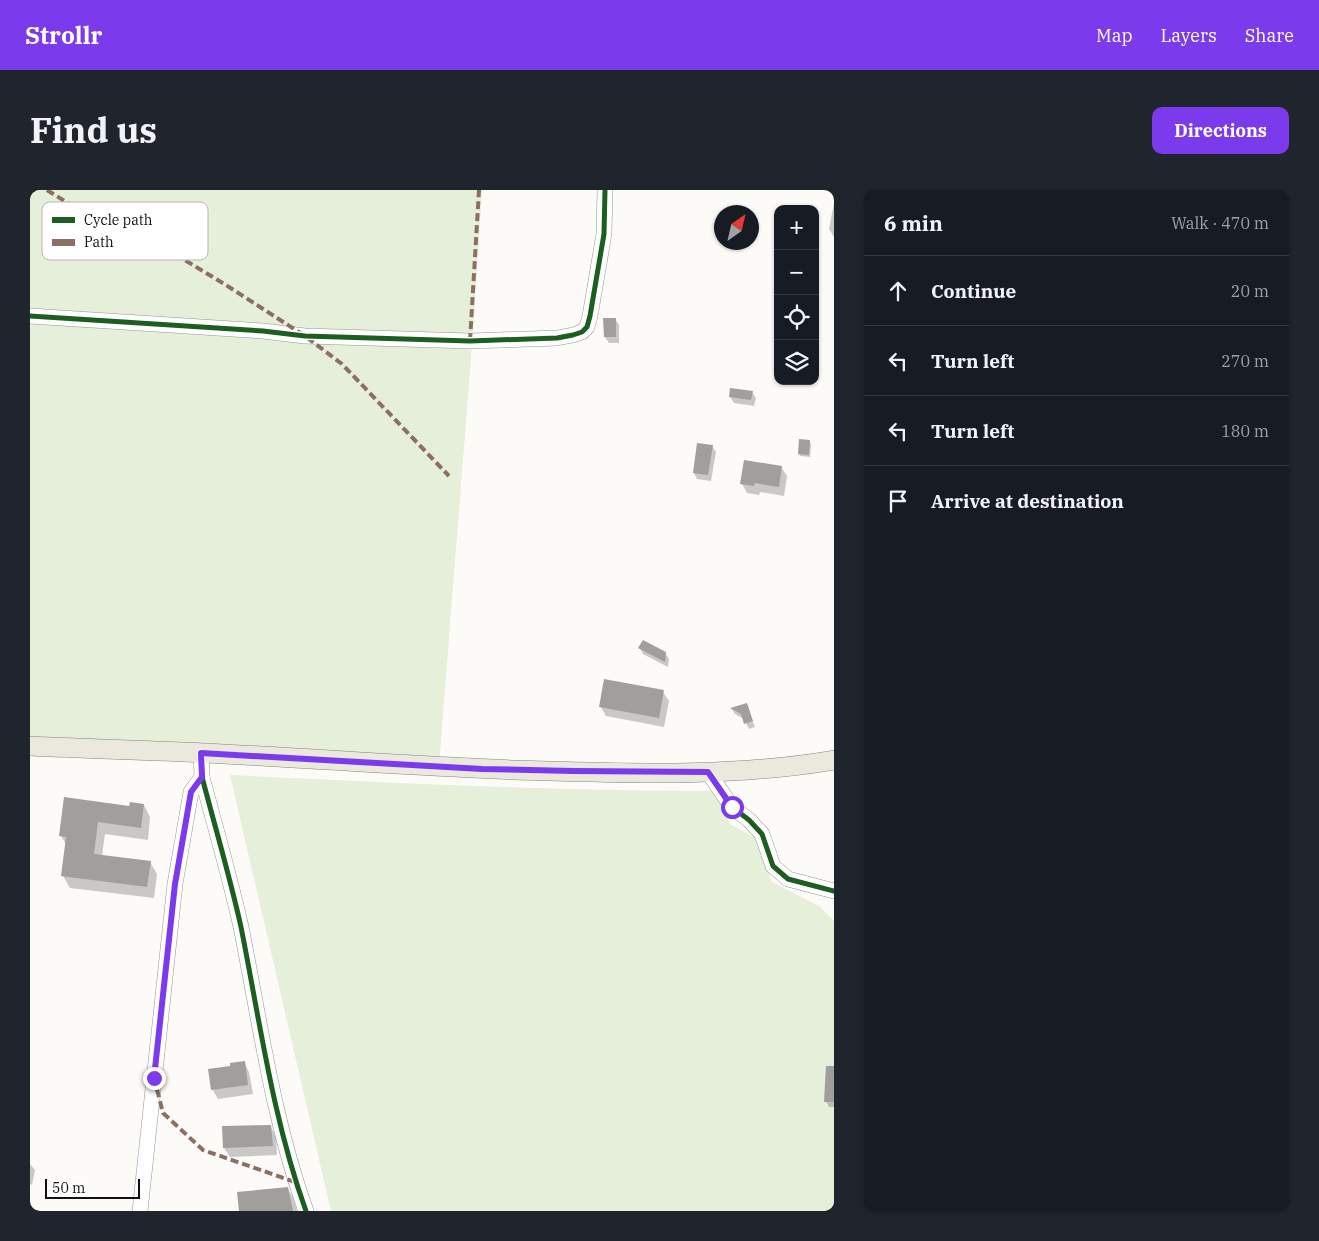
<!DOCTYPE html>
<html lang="en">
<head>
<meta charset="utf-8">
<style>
	:root { --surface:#171b24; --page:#20242c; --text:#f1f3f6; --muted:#9ea1a6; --line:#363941; --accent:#7c3aed }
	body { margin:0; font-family:"IBM Plex Serif",serif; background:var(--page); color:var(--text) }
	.controls { position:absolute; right:15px; top:15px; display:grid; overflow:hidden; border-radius:10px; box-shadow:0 1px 4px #0004 }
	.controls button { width:45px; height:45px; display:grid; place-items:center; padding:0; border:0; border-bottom:1px solid var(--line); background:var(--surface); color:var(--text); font:25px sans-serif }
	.compass { position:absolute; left:684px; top:15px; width:45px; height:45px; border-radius:50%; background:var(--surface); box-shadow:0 1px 4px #0004; rotate:34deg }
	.scale { position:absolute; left:15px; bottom:12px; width:95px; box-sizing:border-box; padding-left:5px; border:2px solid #101010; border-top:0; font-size:14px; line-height:18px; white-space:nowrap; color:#101010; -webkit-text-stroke:4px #fff; paint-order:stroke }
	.stop { position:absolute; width:15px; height:15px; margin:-11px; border:4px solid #7c3aed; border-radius:50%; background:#fff }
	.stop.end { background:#7c3aed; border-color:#fff; box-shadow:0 1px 5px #0008 }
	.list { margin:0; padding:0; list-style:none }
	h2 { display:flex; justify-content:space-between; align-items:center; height:65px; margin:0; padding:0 20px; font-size:21px }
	h2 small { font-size:16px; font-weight:400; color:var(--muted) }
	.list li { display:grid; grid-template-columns:32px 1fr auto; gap:15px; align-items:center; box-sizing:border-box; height:70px; padding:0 20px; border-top:1px solid var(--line) }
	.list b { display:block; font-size:19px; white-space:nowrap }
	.list em { font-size:16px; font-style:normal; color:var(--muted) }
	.icon { flex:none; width:28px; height:28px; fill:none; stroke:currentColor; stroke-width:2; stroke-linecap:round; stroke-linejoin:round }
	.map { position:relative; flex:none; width:804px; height:1021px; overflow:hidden; border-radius:10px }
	header { display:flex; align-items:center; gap:30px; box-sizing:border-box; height:70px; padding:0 25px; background:var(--accent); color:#fff }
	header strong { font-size:24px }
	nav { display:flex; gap:28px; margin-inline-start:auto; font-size:18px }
	.intro { display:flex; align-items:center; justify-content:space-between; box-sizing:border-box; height:120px; padding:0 30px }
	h1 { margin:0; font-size:35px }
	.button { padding:12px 22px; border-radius:10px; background:var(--accent); color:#fff; font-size:18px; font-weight:700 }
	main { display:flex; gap:30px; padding:0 30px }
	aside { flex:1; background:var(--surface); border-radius:10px; box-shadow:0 1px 4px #0004 }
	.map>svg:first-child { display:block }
	.green { fill:#e5efd9 }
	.shadow { fill:#0003 }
	.building { fill:#a09f9c }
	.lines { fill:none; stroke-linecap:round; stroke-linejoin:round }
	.minor-casing { stroke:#969694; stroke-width:16 }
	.major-casing { stroke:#848381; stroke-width:20 }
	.minor { stroke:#fffefe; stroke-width:15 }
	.major { stroke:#ebe8dd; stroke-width:19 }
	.quiet { stroke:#8d6e63; stroke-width:4; stroke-dasharray:8 4; stroke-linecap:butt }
	.cycleway-casing { stroke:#fff; stroke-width:8 }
	.cycleway { stroke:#1b5e20; stroke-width:5 }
	.route { stroke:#7c3aed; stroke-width:6 }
	.key { fill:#fff; stroke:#b7b7b7; stroke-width:1 }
	.key-label { font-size:14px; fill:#101010 }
</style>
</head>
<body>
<header>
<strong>Strollr</strong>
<nav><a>Map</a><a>Layers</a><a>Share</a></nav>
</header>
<div class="intro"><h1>Find us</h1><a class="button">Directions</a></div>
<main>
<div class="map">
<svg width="804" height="1021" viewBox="0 0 804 1021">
	<rect width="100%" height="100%" fill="#fcfbf7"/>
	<g class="green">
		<path d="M 0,0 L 452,0 L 442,155 L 409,575 L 0,555 Z"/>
		<path d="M 200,585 C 363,593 525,601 687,601 L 700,634 L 725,648 L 742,692 L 789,716 L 804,731 L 804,1021 L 301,1021 Z"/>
	</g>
	<g class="shadow">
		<path d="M 804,13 L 804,47 L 799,39 Z"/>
		<path d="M 585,129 L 589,135 L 589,153 L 579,153 L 575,147 Z"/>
		<path d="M 701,199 L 722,202 L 726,208 L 724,216 L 704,213 L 700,207 Z"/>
		<path d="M 779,251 L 781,254 L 780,267 L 770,266 L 769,264 Z"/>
		<path d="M 682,256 L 686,262 L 681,291 L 667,289 L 664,283 Z"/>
		<path d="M 751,277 L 757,286 L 754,306 L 730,302 L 729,305 L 717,303 L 712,294 Z"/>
		<path d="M 610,458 L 635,463 L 639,469 L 638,477 L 613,464 Z"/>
		<path d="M 633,502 L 639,511 L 634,537 L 576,526 L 571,517 Z"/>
		<path d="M 716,514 L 725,537 L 719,539 L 714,529 L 705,524 L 702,519 Z"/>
		<path d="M 114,615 L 120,627 L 118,650 L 75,644 L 72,666 L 120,672 L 127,684 L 124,708 L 40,698 L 33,686 L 37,656 L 31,646 L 100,618 Z"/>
		<path d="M 214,872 L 219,882 L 223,904 L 188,909 L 182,899 L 202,877 Z"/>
		<path d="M 804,893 L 804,917 L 799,917 L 796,911 Z"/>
		<path d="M 240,936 L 246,946 L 247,965 L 200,967 L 194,958 L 193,938 Z"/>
		<path d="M 0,974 L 5,980 L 2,995 L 0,994 Z"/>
		<path d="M 257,998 L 263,1007 L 267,1021 L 211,1021 Z"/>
	</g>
	<g class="building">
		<path d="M 573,128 L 586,128 L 586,147 L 574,147 Z"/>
		<path d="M 700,198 L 723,201 L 721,210 L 699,207 Z"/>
		<path d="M 769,249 L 780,250 L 779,265 L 768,264 Z"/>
		<path d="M 667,253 L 683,255 L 678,285 L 663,283 Z"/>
		<path d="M 714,270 L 752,276 L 749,297 L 725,293 L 724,296 L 710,294 Z"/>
		<path d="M 613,450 L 636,462 L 635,472 L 608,458 Z"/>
		<path d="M 574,489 L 634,500 L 629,528 L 569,517 Z"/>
		<path d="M 717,513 L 723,531 L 714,534 L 711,524 L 700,518 Z"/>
		<path d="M 34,607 L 99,616 L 100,612 L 114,614 L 111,638 L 68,632 L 64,664 L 121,671 L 117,697 L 31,686 L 36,647 L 29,646 Z"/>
		<path d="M 215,871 L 218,895 L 181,900 L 178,879 L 200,876 L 200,873 Z"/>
		<path d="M 796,876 L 804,876 L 804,912 L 794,912 Z"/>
		<path d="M 241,935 L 243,956 L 193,958 L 192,936 Z"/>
		<path d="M 258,997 L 263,1021 L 209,1021 L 207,1002 Z"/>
	</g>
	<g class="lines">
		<g class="minor-casing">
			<g id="minor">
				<path d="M 0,126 L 233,141 L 275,146 L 440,151 L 527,148 L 543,145 L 552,142 L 557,137 L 560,126 L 574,44 L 575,0"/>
				<path d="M 171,563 L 172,587 C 185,637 200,687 211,737 C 230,832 243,930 276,1021"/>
				<path d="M 678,582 L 702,617 L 719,630 L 732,644 L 743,676 L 758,689 L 804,701"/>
				<path d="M 110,1021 L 145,694 L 161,602 L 172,587"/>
			</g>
		</g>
		<g class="major-casing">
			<path id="major" d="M 0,556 C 58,559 116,560 174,563 C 278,568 381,576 485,580 C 591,583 699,588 804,570"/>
		</g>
		<use href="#minor" class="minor"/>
		<use href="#major" class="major"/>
		<g class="quiet">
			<path d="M 17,0 L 76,37 L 148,66 L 196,95 L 275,146 L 312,174 L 419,286"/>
			<path d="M 440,151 L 449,0"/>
			<path d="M 124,888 L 133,923 L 173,960 L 265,992"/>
		</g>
		<g class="cycleway-casing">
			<g id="cycleway">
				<path d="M 0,126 L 233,141 L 275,146 L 440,151 L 527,148 L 543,145 L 552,142 L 557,137 L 560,126 L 574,44 L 575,0"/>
				<path d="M 171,563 L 172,587 C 185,637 200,687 211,737 C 230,832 243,930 276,1021"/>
				<path d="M 678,582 L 702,617 L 719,630 L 732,644 L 743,676 L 758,689 L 804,701"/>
			</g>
		</g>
		<use href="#cycleway" class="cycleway"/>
	</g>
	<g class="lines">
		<path class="route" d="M 124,888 L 145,694 L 161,602 L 172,587 L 171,563 L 452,579 L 543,581 L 678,582 L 702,617"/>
	</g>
	<rect x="12" y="12" width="166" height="58" rx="8" class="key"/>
	<rect x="22" y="27" width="23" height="6" fill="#1b5e20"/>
	<rect x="22" y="49" width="23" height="7" fill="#8d6e63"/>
	<g class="key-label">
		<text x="54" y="35">Cycle path</text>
		<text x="54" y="57">Path</text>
	</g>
</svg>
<div class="controls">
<button>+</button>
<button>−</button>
<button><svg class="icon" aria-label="locate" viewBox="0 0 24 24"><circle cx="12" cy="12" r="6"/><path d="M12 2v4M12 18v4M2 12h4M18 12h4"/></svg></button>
<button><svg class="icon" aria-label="layers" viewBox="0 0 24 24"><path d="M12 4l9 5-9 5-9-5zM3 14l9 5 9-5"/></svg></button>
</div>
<svg class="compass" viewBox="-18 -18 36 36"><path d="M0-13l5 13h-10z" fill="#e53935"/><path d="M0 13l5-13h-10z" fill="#9ea1a6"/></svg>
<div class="scale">50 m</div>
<div class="stop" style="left:702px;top:617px"></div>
<div class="stop end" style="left:124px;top:888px"></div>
</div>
<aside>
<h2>6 min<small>Walk · 470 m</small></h2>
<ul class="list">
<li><svg class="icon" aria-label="ahead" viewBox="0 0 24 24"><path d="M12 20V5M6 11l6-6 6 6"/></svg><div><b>Continue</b></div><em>20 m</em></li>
<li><svg class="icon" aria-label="left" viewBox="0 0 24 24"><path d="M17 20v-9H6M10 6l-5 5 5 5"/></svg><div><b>Turn left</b></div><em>270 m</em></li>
<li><svg class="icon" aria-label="left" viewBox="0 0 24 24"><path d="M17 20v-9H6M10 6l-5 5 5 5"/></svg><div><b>Turn left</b></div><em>180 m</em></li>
<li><svg class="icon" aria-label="arrive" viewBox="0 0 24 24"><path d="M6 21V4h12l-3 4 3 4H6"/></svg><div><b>Arrive at destination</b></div></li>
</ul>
</aside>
</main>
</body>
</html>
